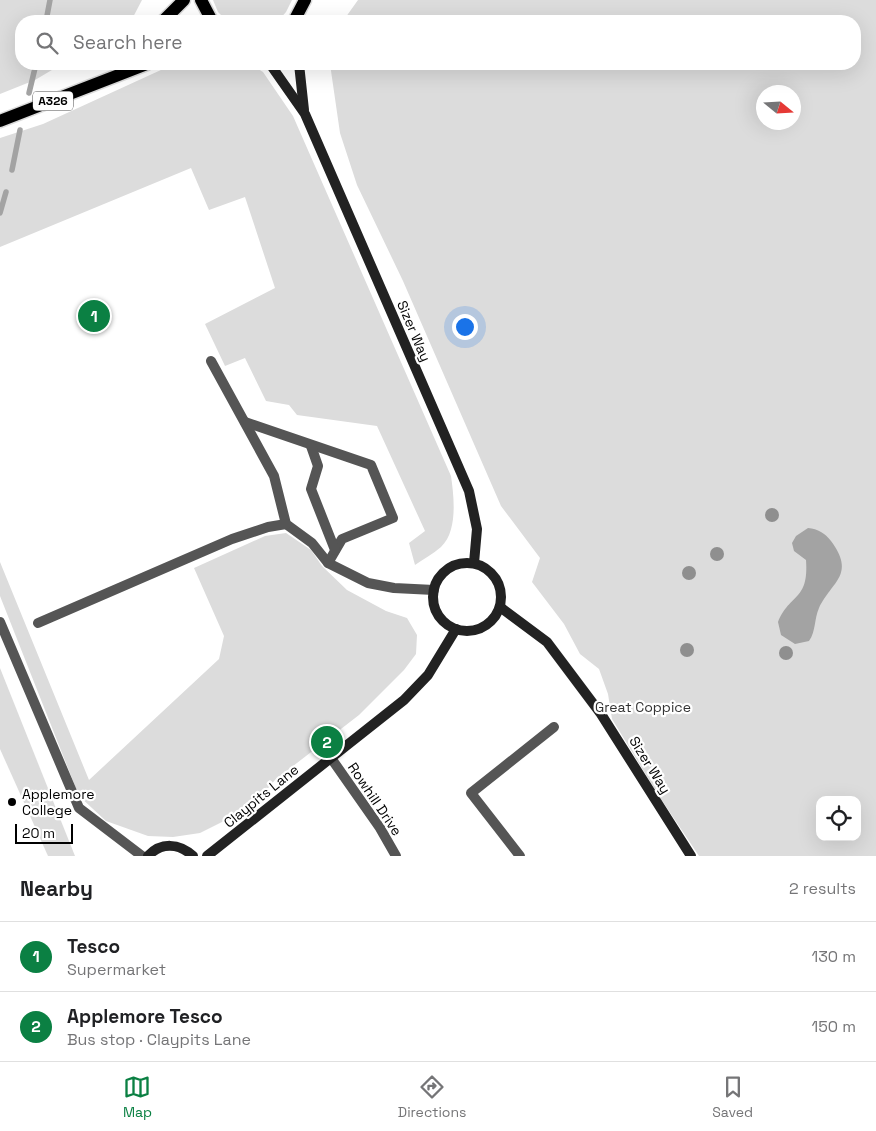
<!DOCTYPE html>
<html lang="en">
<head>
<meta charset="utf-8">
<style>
	:root { --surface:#fff; --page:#f6f6f6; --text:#202124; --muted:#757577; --line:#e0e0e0; --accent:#0b8043 }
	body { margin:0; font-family:"Space Grotesk",sans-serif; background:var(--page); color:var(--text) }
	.controls { position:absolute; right:15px; bottom:15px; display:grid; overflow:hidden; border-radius:10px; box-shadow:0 5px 20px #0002 }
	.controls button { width:45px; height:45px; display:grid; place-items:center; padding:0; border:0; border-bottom:1px solid var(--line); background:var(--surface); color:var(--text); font:25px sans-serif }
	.compass { position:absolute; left:756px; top:85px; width:45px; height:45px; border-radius:50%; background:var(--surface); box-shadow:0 5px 20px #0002; rotate:108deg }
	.scale { position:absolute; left:15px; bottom:12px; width:58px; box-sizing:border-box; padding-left:5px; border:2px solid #000; border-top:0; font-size:14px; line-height:18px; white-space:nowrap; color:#000; -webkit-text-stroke:4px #fff; paint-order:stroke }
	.you { position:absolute; left:464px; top:326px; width:18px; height:18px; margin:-12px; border:4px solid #fff; border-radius:50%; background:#1a73e8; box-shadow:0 0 0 8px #1a73e833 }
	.badge { display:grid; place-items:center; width:32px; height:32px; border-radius:50%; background:var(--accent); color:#fff; font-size:16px; font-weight:700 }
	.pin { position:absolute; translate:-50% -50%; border:2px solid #fff; box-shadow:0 1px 5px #0006 }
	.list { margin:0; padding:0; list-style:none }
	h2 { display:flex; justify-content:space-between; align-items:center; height:65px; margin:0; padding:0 20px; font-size:21px }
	h2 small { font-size:16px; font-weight:400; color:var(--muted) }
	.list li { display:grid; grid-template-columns:32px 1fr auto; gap:15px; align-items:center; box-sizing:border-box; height:70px; padding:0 20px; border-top:1px solid var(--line) }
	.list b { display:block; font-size:19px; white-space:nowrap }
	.list p { margin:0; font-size:16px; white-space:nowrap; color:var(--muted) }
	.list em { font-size:16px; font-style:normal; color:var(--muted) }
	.icon { flex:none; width:28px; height:28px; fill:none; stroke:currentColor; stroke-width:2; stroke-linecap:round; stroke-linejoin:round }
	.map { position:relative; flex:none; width:876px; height:856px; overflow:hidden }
	.search { position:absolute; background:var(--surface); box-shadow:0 5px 20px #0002; left:15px; right:15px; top:15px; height:55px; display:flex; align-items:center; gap:12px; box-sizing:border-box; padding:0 18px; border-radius:20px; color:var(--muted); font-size:19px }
	.sheet { height:205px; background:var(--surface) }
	nav { display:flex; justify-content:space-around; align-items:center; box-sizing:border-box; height:70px; border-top:1px solid var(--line); background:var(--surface); font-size:14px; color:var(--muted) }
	nav a { display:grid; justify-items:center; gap:2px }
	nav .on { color:var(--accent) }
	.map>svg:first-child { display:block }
	.green { fill:#dcdcdc; fill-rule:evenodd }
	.water { fill:#a3a3a3 }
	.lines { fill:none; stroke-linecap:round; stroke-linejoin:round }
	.stream { stroke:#a3a3a3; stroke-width:5.5 }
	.primary-casing { stroke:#dbdbdb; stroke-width:15 }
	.lane { stroke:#555; stroke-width:10 }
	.street { stroke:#555; stroke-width:10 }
	.secondary { stroke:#222; stroke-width:10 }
	.primary { stroke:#000; stroke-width:12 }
	.tree { fill:#8f8f8f }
	.poi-dot { fill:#000; stroke:#fff; stroke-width:2 }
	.labels { text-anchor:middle; stroke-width:4.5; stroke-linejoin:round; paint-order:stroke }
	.shield { fill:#fff; stroke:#4c4c4c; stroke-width:1 }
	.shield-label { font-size:12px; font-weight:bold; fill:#000 }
	.street-label { font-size:14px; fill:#000; stroke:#fff }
	.park-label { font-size:14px; fill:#333; stroke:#fff }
	.poi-label { font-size:14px; fill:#000; stroke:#fff; text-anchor:start }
</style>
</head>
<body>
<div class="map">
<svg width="876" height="856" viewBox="0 0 876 856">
	<rect width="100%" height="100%" fill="#fff"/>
	<g class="green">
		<path d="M 0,0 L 142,0 L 131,21 L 21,21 L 21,64 L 62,64 L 35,80 L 0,94 Z"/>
		<path d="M 213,0 L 292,0 L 286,12 L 278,21 L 227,21 L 218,12 Z"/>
		<path d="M 358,0 L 876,0 L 876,856 L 699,856 L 657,793 L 612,719 L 608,694 L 599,669 L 580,654 L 564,624 L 532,582 L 540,558 L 501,506 L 403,281 L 357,185 L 340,133 L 330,64 L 855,64 L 855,21 L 343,21 ZM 764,92 L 794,92 L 794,122 L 764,122 ZM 820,800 L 857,800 L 857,837 L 820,837 Z"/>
		<path d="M 174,64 L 250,64 L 263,72 L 293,116 L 451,476 C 454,497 458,531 441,547 C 433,554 423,559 415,565 L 409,543 L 425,531 L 377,426 L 297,415 L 289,405 L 266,401 L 245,358 L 225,366 L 205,324 L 275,288 L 245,197 L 209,210 L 191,168 L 0,247 L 0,138 L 43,124 Z"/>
		<path d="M 286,533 L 311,550 L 322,566 L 347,590 L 386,611 L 407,618 L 417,635 L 416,654 L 404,670 L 359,715 L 275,780 L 252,807 L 200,833 L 173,837 L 148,836 L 106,821 L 79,796 L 0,596 L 0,562 L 89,780 L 219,659 L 224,636 L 194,568 L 265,536 Z"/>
		<path d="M 0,669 L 0,668 L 75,856 L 48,856 L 0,749 Z"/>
	</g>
	<path class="water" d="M 808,528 C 818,529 825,533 831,541 C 856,575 832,581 819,608 C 814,619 816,631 809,641 L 795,644 L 781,635 L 778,622 C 790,593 809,601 806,560 L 794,551 L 792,543 L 796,536 Z"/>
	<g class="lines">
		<g class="stream">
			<path d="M 46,21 L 50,0"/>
			<path d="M 29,93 L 36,64"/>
			<path d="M 12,170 L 20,130"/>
			<path d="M 0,213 L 6,192"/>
		</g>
		<g class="primary-casing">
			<g id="primary">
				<path d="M 201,0 L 212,21"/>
				<path d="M 163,21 L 184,0"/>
				<path d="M 294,21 L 305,0"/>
				<path d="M 0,121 L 147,64"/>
			</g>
		</g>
		<g class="lane">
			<path d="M 211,361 L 274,476 L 286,524 L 312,543 L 328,563 L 368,583 L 394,588 L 434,590"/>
			<path d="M 245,422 L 371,465 L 393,518 L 342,539 L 328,563"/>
			<path d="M 311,446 L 318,466 L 311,489 L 335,550"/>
			<path d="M 38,623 L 232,539 L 268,527 L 286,524"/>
		</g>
		<g class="street">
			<path d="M 0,622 L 79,808 L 142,856"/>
			<path d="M 331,758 L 380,828 L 396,856"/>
			<path d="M 520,856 L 471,793 L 554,727"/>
		</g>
		<g class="secondary">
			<path d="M 270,64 L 305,114 L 469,491 L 477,529 L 474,563"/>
			<path d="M 299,64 L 304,110"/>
			<circle cx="467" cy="597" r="34"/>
			<path d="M 500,607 L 547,642 L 601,714 L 691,856"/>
			<path d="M 148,856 C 161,842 179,843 193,856"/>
			<path d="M 207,856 L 404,700 L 428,675 L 456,629"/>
		</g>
		<use href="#primary" class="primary"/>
	</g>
	<g class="tree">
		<circle cx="772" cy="515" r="7"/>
		<circle cx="717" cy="554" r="7"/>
		<circle cx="689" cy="573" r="7"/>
		<circle cx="687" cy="650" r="7"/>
		<circle cx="786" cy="653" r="7"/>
	</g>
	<circle class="poi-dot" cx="12" cy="802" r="5"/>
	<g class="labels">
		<rect class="shield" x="33" y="91.5" width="40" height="19" rx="4"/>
		<g class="shield-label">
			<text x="53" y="105">A326</text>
		</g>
		<g class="street-label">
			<text transform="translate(414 331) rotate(67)" y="5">Sizer Way</text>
			<text transform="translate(650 765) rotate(58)" y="5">Sizer Way</text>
			<text transform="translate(261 796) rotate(-39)" y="5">Claypits Lane</text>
			<text transform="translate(375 799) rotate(56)" y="5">Rowhill Drive</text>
		</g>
		<g class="park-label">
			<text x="643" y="712">Great Coppice</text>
		</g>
		<g class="poi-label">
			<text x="22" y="799">Applemore<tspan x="22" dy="16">College</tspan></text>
		</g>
	</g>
</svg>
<div class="controls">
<button><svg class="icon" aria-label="locate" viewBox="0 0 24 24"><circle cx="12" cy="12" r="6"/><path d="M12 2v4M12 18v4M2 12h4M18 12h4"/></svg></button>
</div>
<svg class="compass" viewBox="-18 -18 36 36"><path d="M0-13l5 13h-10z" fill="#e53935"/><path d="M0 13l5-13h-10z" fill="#757577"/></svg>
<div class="scale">20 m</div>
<div class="you"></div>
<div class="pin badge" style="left:94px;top:316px">1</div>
<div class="pin badge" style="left:327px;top:742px">2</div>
<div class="search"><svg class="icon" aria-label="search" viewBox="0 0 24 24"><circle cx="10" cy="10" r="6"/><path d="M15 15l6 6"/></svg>Search here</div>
</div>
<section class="sheet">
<h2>Nearby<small>2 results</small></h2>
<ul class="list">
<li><span class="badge">1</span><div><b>Tesco</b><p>Supermarket</p></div><em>130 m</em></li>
<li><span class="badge">2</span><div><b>Applemore Tesco</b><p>Bus stop · Claypits Lane</p></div><em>150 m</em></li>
</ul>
</section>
<nav>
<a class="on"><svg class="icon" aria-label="map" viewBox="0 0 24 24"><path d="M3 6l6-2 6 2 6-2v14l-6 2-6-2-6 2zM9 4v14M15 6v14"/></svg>Map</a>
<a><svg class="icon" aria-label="directions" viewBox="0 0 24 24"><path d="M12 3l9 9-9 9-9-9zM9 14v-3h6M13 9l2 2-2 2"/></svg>Directions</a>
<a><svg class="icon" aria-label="saved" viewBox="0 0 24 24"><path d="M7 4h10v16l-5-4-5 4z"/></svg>Saved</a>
</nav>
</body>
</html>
